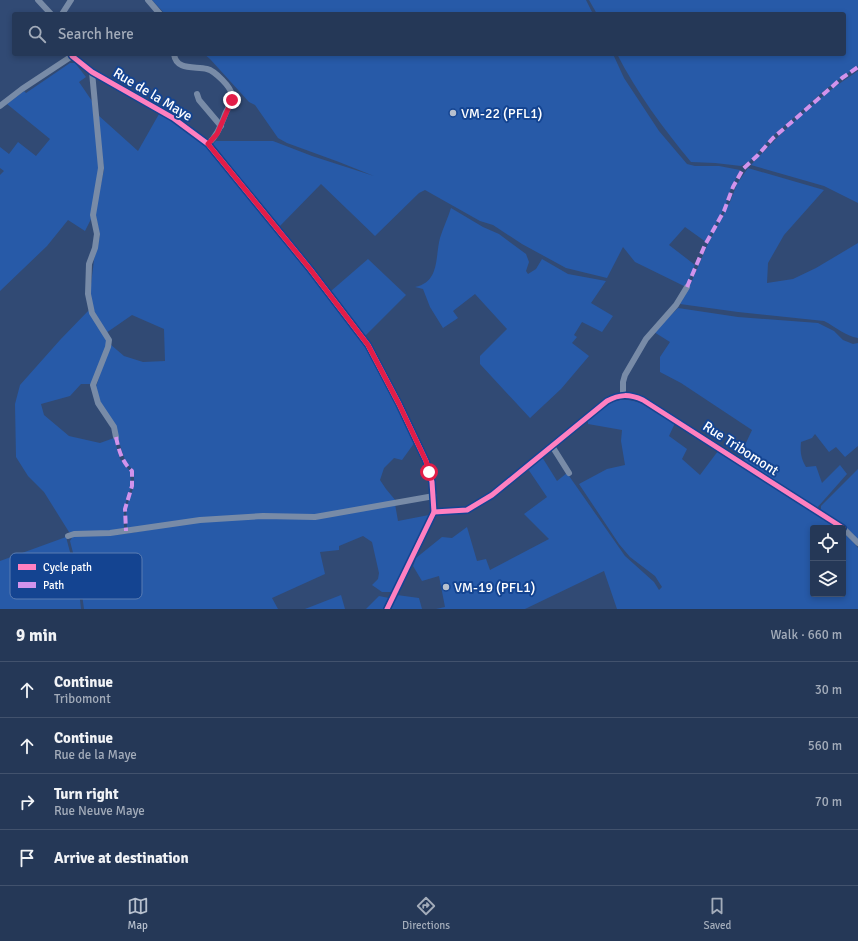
<!DOCTYPE html>
<html lang="en">
<head>
<meta charset="utf-8">
<style>
	:root { --surface:#253857; --page:#2d3f5d; --text:#f1f3f6; --muted:#a3acba; --line:#42526d; --accent:#b7c0ce }
	body { margin:0; font-family:Signika,sans-serif; background:var(--page); color:var(--text) }
	.controls { position:absolute; right:12px; bottom:12px; display:grid; overflow:hidden; border-radius:4px; box-shadow:0 2px 6px #0003 }
	.controls button { width:36px; height:36px; display:grid; place-items:center; padding:0; border:0; border-bottom:1px solid var(--line); background:var(--surface); color:var(--text); font:20px sans-serif }
	.stop { position:absolute; width:12px; height:12px; margin:-9px; border:3px solid #e11d48; border-radius:50%; background:#fff }
	.stop.end { background:#e11d48; border-color:#fff; box-shadow:0 1px 4px #0008 }
	.list { margin:0; padding:0; list-style:none }
	h2 { display:flex; justify-content:space-between; align-items:center; height:52px; margin:0; padding:0 16px; font-size:17px }
	h2 small { font-size:13px; font-weight:400; color:var(--muted) }
	.list li { display:grid; grid-template-columns:26px 1fr auto; gap:12px; align-items:center; box-sizing:border-box; height:56px; padding:0 16px; border-top:1px solid var(--line) }
	.list b { display:block; font-size:15px; white-space:nowrap }
	.list p { margin:0; font-size:13px; white-space:nowrap; color:var(--muted) }
	.list em { font-size:13px; font-style:normal; color:var(--muted) }
	.icon { flex:none; width:22px; height:22px; fill:none; stroke:currentColor; stroke-width:2; stroke-linecap:round; stroke-linejoin:round }
	.map { position:relative; flex:none; width:858px; height:609px; overflow:hidden }
	.search { position:absolute; background:var(--surface); box-shadow:0 2px 6px #0003; left:12px; right:12px; top:12px; height:44px; display:flex; align-items:center; gap:10px; box-sizing:border-box; padding:0 14px; border-radius:4px; color:var(--muted); font-size:15px }
	.sheet { height:276px; background:var(--surface) }
	nav { display:flex; justify-content:space-around; align-items:center; box-sizing:border-box; height:56px; border-top:1px solid var(--line); background:var(--surface); font-size:11px; color:var(--muted) }
	nav a { display:grid; justify-items:center; gap:2px }
	nav .on { color:var(--accent) }
	.map>svg:first-child { display:block }
	.green { fill:#275aa8 }
	.lines { fill:none; stroke-linecap:round; stroke-linejoin:round }
	.minor { stroke:#788ba7; stroke-width:6 }
	.quiet { stroke:#d193ec; stroke-width:4; stroke-dasharray:8 4; stroke-linecap:butt }
	.cycleway-casing { stroke:#144491; stroke-width:8 }
	.cycleway { stroke:#ff80c0; stroke-width:5 }
	.route { stroke:#e11d48; stroke-width:5 }
	.poi-dot { fill:#b7c0ce; stroke:#144491; stroke-width:1.5 }
	.labels { text-anchor:middle; stroke-width:4; stroke-linejoin:round; paint-order:stroke }
	.street-label { font-size:14px; fill:#fff; stroke:#144491 }
	.poi-label { font-size:14px; fill:#fff; stroke:#144491; text-anchor:start }
	.key { fill:#144491; stroke:#5a7cb2; stroke-width:1 }
	.key-label { font-size:11px; fill:#fff }
</style>
</head>
<body>
<div class="map">
<svg width="858" height="609" viewBox="0 0 858 609">
	<rect width="100%" height="100%" fill="#314a74"/>
	<g class="green">
		<path d="M 152,0 L 586,0 L 593,14 L 165,14 Z"/>
		<path d="M 589,0 L 858,0 L 858,66 L 826,89 L 774,135 L 749,162 L 741,166 L 715,163 L 691,162 C 663,128 637,93 617,54 L 844,54 L 844,14 L 597,14 Z"/>
		<path d="M 204,54 L 613,54 L 624,78 L 659,131 L 687,164 L 695,166 L 719,166 L 740,170 L 728,195 L 726,205 L 706,242 L 685,227 L 669,245 L 695,265 L 686,287 L 635,262 L 623,247 L 607,278 L 566,268 L 522,244 L 493,225 L 480,221 L 425,190 L 419,193 L 375,236 L 321,184 L 279,227 L 213,144 L 216,141 L 273,141 L 312,156 L 374,176 L 339,162 L 287,143 L 278,138 L 255,105 L 249,102 L 210,59 Z"/>
		<path d="M 70,63 L 75,63 L 86,77 L 79,82 L 92,101 L 100,170 L 92,217 L 85,231 L 68,220 L 47,246 L 0,291 L 0,175 L 4,171 L 0,168 L 0,147 L 9,154 L 18,142 L 36,156 L 50,139 L 7,104 L 24,91 L 26,93 Z"/>
		<path d="M 858,71 L 858,203 L 824,186 L 751,165 C 783,131 818,96 858,71 Z"/>
		<path d="M 159,114 L 172,121 L 207,147 L 361,338 L 374,359 L 415,442 L 402,460 L 394,458 L 384,468 L 380,480 L 386,489 L 396,501 L 319,515 L 265,514 L 127,529 L 126,508 L 134,486 L 134,471 L 126,463 L 117,436 L 101,404 L 96,387 L 110,344 L 124,356 L 143,362 L 165,361 L 164,329 L 132,315 L 106,333 L 93,309 L 90,293 L 94,260 L 100,236 L 95,211 L 104,170 L 98,115 L 138,151 Z"/>
		<path d="M 748,168 L 824,190 L 784,235 L 768,263 L 767,283 L 793,279 L 816,268 L 858,243 L 858,338 C 845,336 836,327 824,321 L 738,312 L 680,304 L 691,283 L 707,246 L 730,202 L 737,184 Z"/>
		<path d="M 451,208 L 483,227 L 499,234 L 526,254 L 529,262 L 526,271 L 528,274 L 536,269 L 542,259 L 568,274 L 606,281 L 591,303 L 613,316 L 602,332 L 582,322 L 574,335 L 577,337 L 572,343 L 589,356 L 561,389 L 530,418 L 480,364 L 480,356 L 507,329 L 475,294 L 453,311 L 458,318 L 443,328 L 430,307 L 423,289 L 415,287 C 440,282 435,257 440,238 C 443,228 448,218 451,208 Z"/>
		<path d="M 368,259 L 406,295 L 365,336 L 331,291 Z"/>
		<path d="M 678,308 L 738,317 L 818,323 L 834,331 L 843,340 L 853,344 L 858,343 L 858,446 L 845,457 L 836,447 L 829,452 L 815,434 L 812,438 L 801,442 C 800,452 801,459 806,467 L 816,466 L 822,483 L 840,465 L 847,474 L 816,509 L 840,528 L 813,528 L 813,594 L 843,594 L 843,530 L 858,548 L 858,609 L 617,609 L 604,571 L 525,609 L 436,609 L 445,607 L 439,576 L 422,581 L 413,566 L 416,558 L 442,537 L 452,538 L 467,527 L 477,561 L 486,559 L 490,570 L 549,539 L 524,514 L 547,497 L 528,469 L 542,457 L 557,481 L 567,473 L 625,556 L 654,582 L 659,590 L 662,587 L 655,576 L 630,557 L 619,544 L 579,484 L 607,469 L 625,465 L 621,441 L 622,430 L 588,424 L 588,421 C 594,416 610,402 616,401 C 637,395 659,413 675,423 L 669,436 L 687,449 L 682,459 L 700,475 L 718,451 L 744,468 L 745,445 L 752,430 L 681,383 L 660,372 L 660,357 L 670,342 L 654,332 Z"/>
		<path d="M 89,310 L 108,341 L 94,384 L 81,384 L 70,396 L 41,404 L 44,415 L 69,436 L 100,443 L 114,438 L 120,459 L 130,471 L 131,487 L 124,508 L 124,530 L 104,532 L 69,532 L 44,492 L 28,476 L 16,457 L 15,404 L 20,385 L 60,340 Z"/>
		<path d="M 858,469 L 858,540 L 851,532 L 821,511 L 821,506 Z"/>
		<path d="M 395,504 L 398,521 L 429,515 L 393,592 L 382,592 L 372,585 L 378,579 L 379,573 L 372,542 L 363,536 L 339,546 L 339,550 L 320,552 L 325,574 L 272,598 L 278,609 L 84,609 L 80,580 L 70,541 L 73,536 L 124,534 L 197,522 L 287,517 Z"/>
		<path d="M 66,537 L 78,582 L 81,609 L 0,609 L 0,561 Z"/>
		<path d="M 341,595 L 345,609 L 305,609 Z"/>
		<path d="M 397,595 L 419,598 L 422,609 L 391,609 Z"/>
		<path d="M 379,596 L 389,598 L 383,609 L 366,609 Z"/>
	</g>
	<g class="lines">
		<g class="minor">
			<path d="M 38,0 L 51,14"/>
			<path d="M 148,0 L 160,14"/>
			<path d="M 62,14 L 71,0"/>
			<path d="M 71,54 L 72,56 L 92,72 L 173,118 L 208,144 L 310,269 L 368,345 L 399,404 L 426,461 L 429,471 L 432,482 L 434,512 L 387,609"/>
			<path d="M 174,54 C 176,71 195,66 207,69 C 215,71 231,87 232,95 C 232,101 229,107 226,112 C 221,124 218,135 208,144"/>
			<path d="M 92,72 L 101,168 L 93,215 L 97,234 L 95,248 L 89,264 L 88,294 L 92,313 L 109,340 L 108,347 L 93,385 L 98,403 L 114,427 L 116,437"/>
			<path d="M 197,94 L 199,100 L 221,126"/>
			<path d="M 0,106 L 22,89 L 72,56"/>
			<path d="M 623,395 L 623,382 L 625,375 L 646,339 L 676,305 L 687,287"/>
			<path d="M 552,446 L 569,473"/>
			<path d="M 434,512 L 467,510 L 492,495 L 607,401 C 620,394 629,394 643,400 L 843,528"/>
			<path d="M 843,528 L 858,543"/>
			<path d="M 68,536 L 74,534 L 110,533 L 200,520 L 263,516 L 315,517 L 434,496"/>
		</g>
		<g class="quiet">
			<path d="M 687,287 L 705,245 L 724,211 L 733,187 L 743,169 L 758,155 L 773,138 L 794,120 L 842,78 L 858,67"/>
			<path d="M 116,437 C 119,451 122,462 132,471 L 132,486 L 125,509 L 126,531"/>
		</g>
		<g class="cycleway-casing">
			<g id="cycleway">
				<path d="M 71,54 L 72,56 L 92,72 L 173,118 L 208,144 L 310,269 L 368,345 L 399,404 L 426,461 L 429,471 L 432,482 L 434,512 L 387,609"/>
				<path d="M 434,512 L 467,510 L 492,495 L 607,401 C 620,394 629,394 643,400 L 843,528"/>
			</g>
		</g>
		<use href="#cycleway" class="cycleway"/>
	</g>
	<g class="lines">
		<path class="route" d="M 232,100 L 217,134 L 208,144 L 310,269 L 368,345 L 399,404 L 426,461 L 429,472"/>
	</g>
	<g class="poi-dot">
		<circle cx="453" cy="113" r="4"/>
		<circle cx="446" cy="587" r="4"/>
	</g>
	<g class="labels">
		<g class="street-label">
			<text transform="translate(153 94) rotate(31)" y="5">Rue de la Maye</text>
			<text transform="translate(741 448) rotate(33)" y="5">Rue Tribomont</text>
		</g>
		<g class="poi-label">
			<text x="461" y="118">VM-22 (PFL1)</text>
			<text x="454" y="592">VM-19 (PFL1)</text>
		</g>
	</g>
	<rect x="10" y="553" width="132" height="46" rx="6" class="key"/>
	<rect x="18" y="564" width="18" height="6" fill="#ff80c0"/>
	<rect x="18" y="582" width="18" height="6" fill="#d193ec"/>
	<g class="key-label">
		<text x="43" y="571">Cycle path</text>
		<text x="43" y="589">Path</text>
	</g>
</svg>
<div class="controls">
<button><svg class="icon" aria-label="locate" viewBox="0 0 24 24"><circle cx="12" cy="12" r="6"/><path d="M12 2v4M12 18v4M2 12h4M18 12h4"/></svg></button>
<button><svg class="icon" aria-label="layers" viewBox="0 0 24 24"><path d="M12 4l9 5-9 5-9-5zM3 14l9 5 9-5"/></svg></button>
</div>
<div class="stop" style="left:429px;top:472px"></div>
<div class="stop end" style="left:232px;top:100px"></div>
<div class="search"><svg class="icon" aria-label="search" viewBox="0 0 24 24"><circle cx="10" cy="10" r="6"/><path d="M15 15l6 6"/></svg>Search here</div>
</div>
<section class="sheet">
<h2>9 min<small>Walk · 660 m</small></h2>
<ul class="list">
<li><svg class="icon" aria-label="ahead" viewBox="0 0 24 24"><path d="M12 20V5M6 11l6-6 6 6"/></svg><div><b>Continue</b><p>Tribomont</p></div><em>30 m</em></li>
<li><svg class="icon" aria-label="ahead" viewBox="0 0 24 24"><path d="M12 20V5M6 11l6-6 6 6"/></svg><div><b>Continue</b><p>Rue de la Maye</p></div><em>560 m</em></li>
<li><svg class="icon" aria-label="right" viewBox="0 0 24 24"><path d="M7 20v-9h11M14 6l5 5-5 5"/></svg><div><b>Turn right</b><p>Rue Neuve Maye</p></div><em>70 m</em></li>
<li><svg class="icon" aria-label="arrive" viewBox="0 0 24 24"><path d="M6 21V4h12l-3 4 3 4H6"/></svg><div><b>Arrive at destination</b></div></li>
</ul>
</section>
<nav>
<a class="on"><svg class="icon" aria-label="map" viewBox="0 0 24 24"><path d="M3 6l6-2 6 2 6-2v14l-6 2-6-2-6 2zM9 4v14M15 6v14"/></svg>Map</a>
<a><svg class="icon" aria-label="directions" viewBox="0 0 24 24"><path d="M12 3l9 9-9 9-9-9zM9 14v-3h6M13 9l2 2-2 2"/></svg>Directions</a>
<a><svg class="icon" aria-label="saved" viewBox="0 0 24 24"><path d="M7 4h10v16l-5-4-5 4z"/></svg>Saved</a>
</nav>
</body>
</html>
